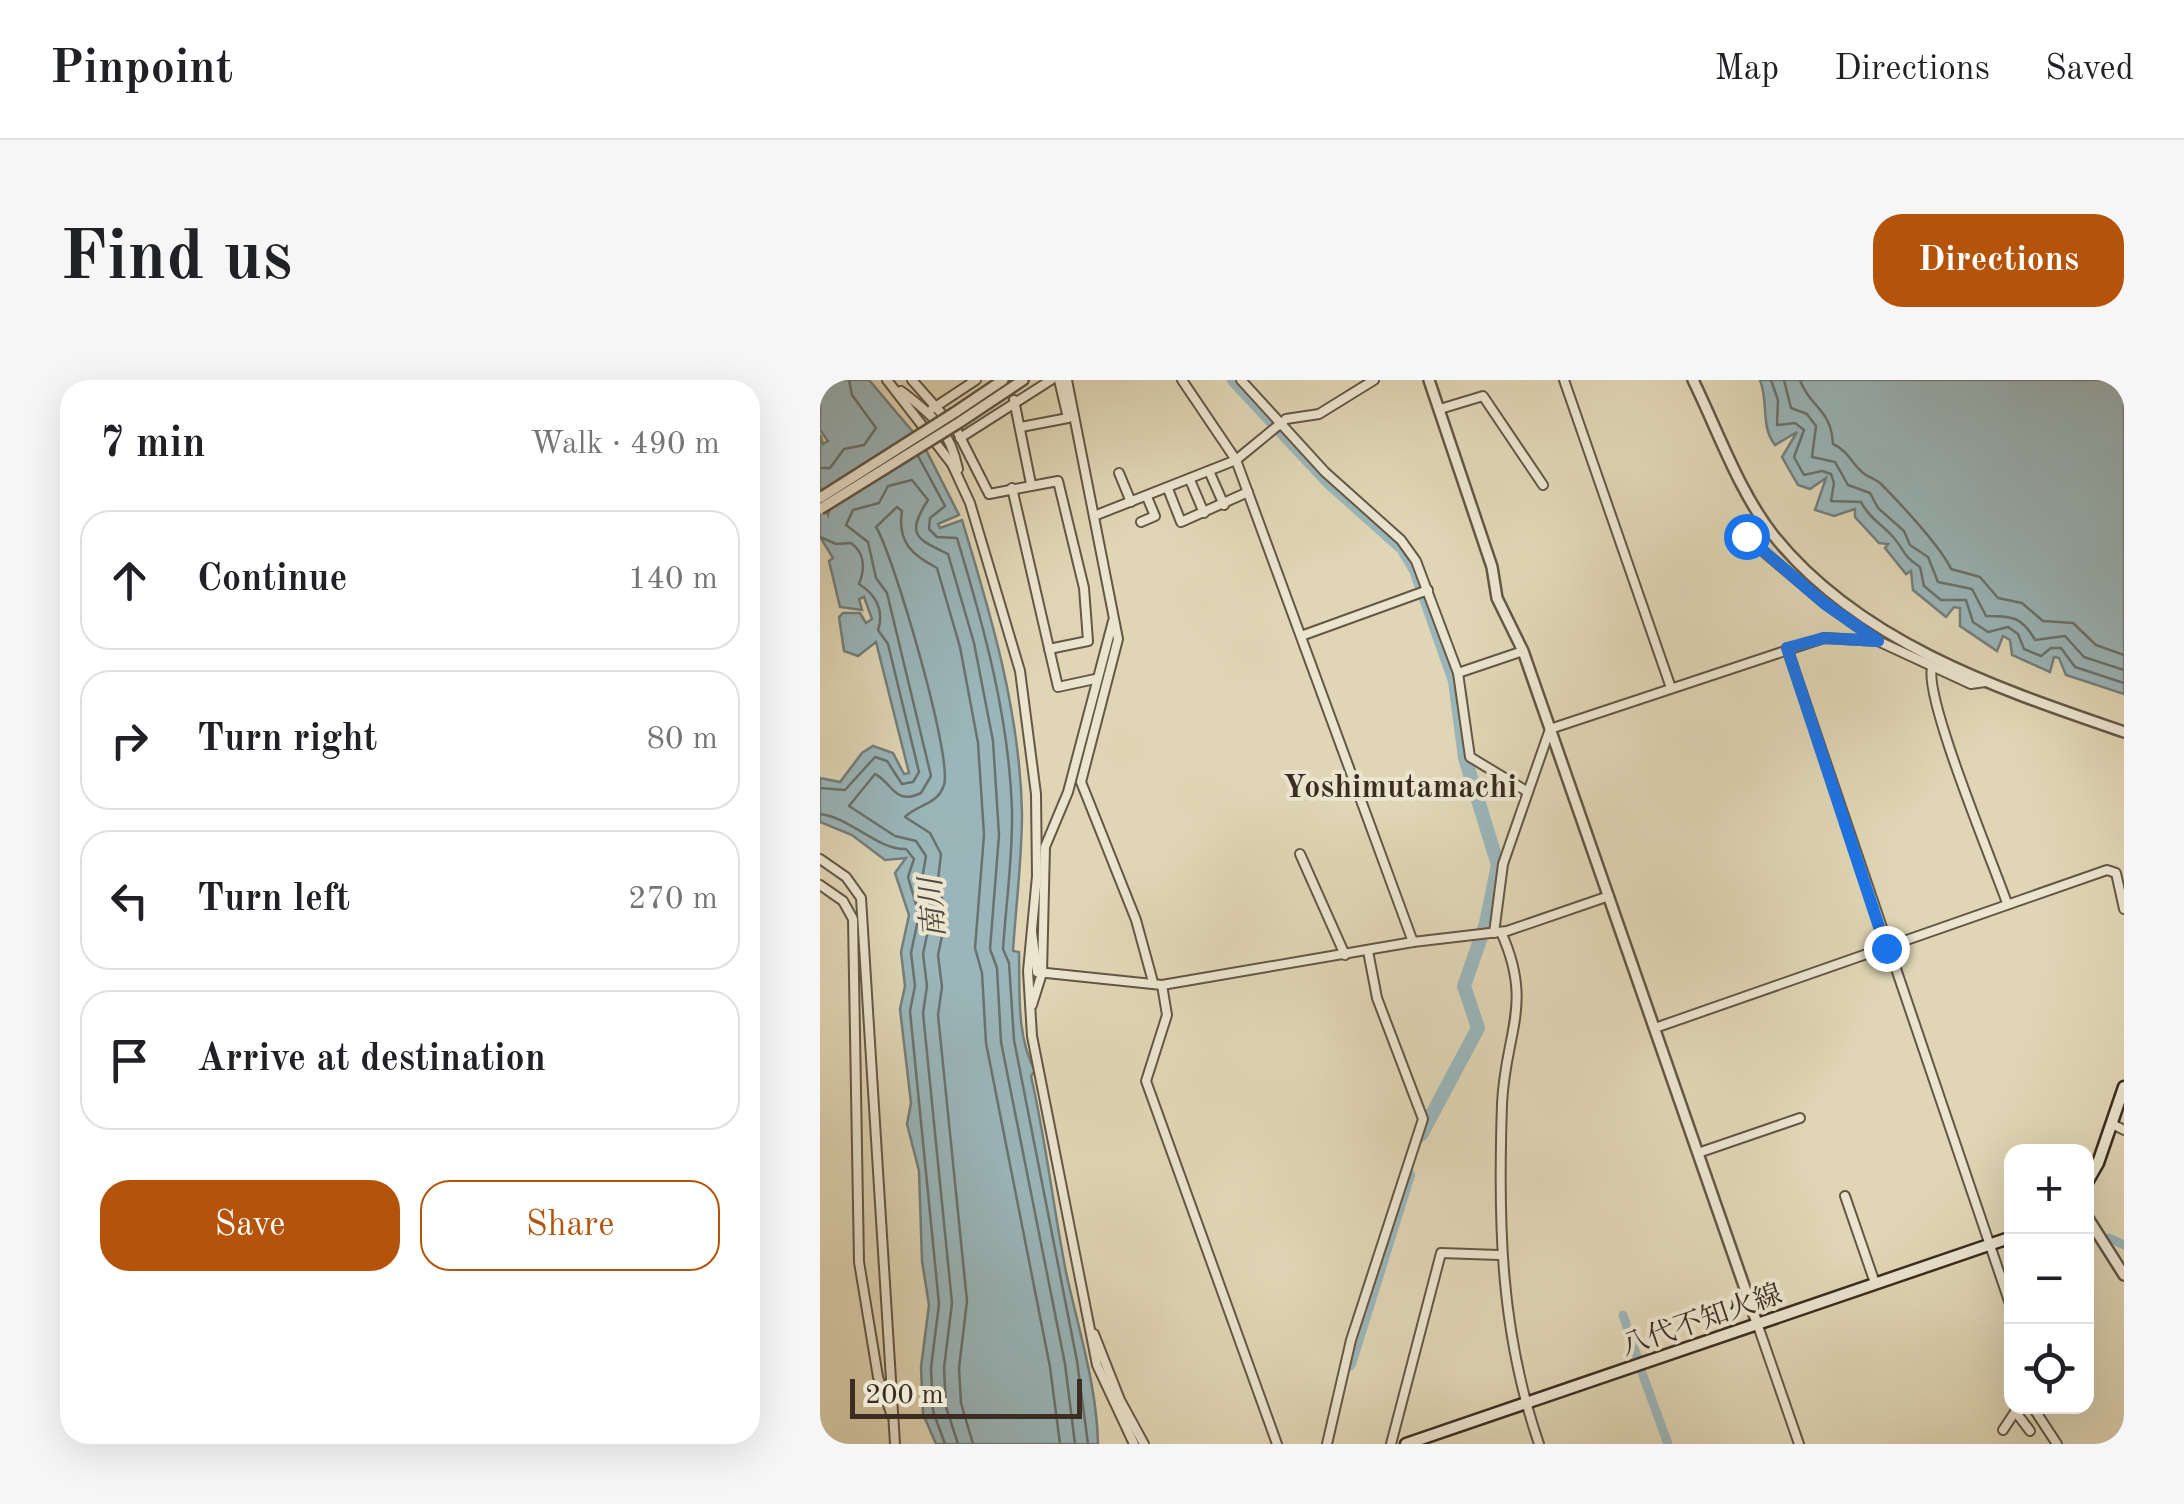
<!DOCTYPE html>
<html lang="en">
<head>
<meta charset="utf-8">
<style>
	:root { --surface:#fff; --page:#f6f6f6; --text:#202124; --muted:#757577; --line:#e0e0e0; --accent:#b45309 }
	body { margin:0; font-family:"Old Standard TT","Noto Serif JP",serif; background:var(--page); color:var(--text) }
	.controls { position:absolute; right:30px; bottom:30px; display:grid; overflow:hidden; border-radius:20px; box-shadow:0 10px 40px #0002 }
	.controls button { width:90px; height:90px; display:grid; place-items:center; padding:0; border:0; border-bottom:2px solid var(--line); background:var(--surface); color:var(--text); font:50px sans-serif }
	.scale { position:absolute; left:30px; bottom:25px; width:232px; box-sizing:border-box; padding-left:10px; border:5px solid #3b2d21; border-top:0; font-size:28px; line-height:35px; white-space:nowrap; color:#3b2d21; -webkit-text-stroke:8px #ebe4cf; paint-order:stroke }
	.stop { position:absolute; width:30px; height:30px; margin:-22px; border:8px solid #1a73e8; border-radius:50%; background:#fff }
	.stop.end { background:#1a73e8; border-color:#fff; box-shadow:0 2px 10px #0008 }
	.list { margin:0; padding:0; list-style:none }
	h2 { display:flex; justify-content:space-between; align-items:center; height:130px; margin:0; padding:0 40px; font-size:42px }
	h2 small { font-size:32px; font-weight:400; color:var(--muted) }
	.list li { display:grid; grid-template-columns:65px 1fr auto; gap:30px; align-items:center; box-sizing:border-box; height:140px; margin:0 20px 20px; padding:0 20px; border:2px solid var(--line); border-radius:30px }
	.list b { display:block; font-size:38px; white-space:nowrap }
	.list em { font-size:32px; font-style:normal; color:var(--muted) }
	.actions { display:flex; gap:20px; padding:30px 40px }
	.actions a { flex:1; padding:22px 0; border:2px solid var(--accent); border-radius:30px; text-align:center; font-size:35px; color:var(--accent) }
	.actions .main { background:var(--accent); color:#fff }
	.icon { flex:none; width:55px; height:55px; fill:none; stroke:currentColor; stroke-width:2; stroke-linecap:round; stroke-linejoin:round }
	.map { position:relative; flex:none; width:1304px; height:1064px; overflow:hidden; border-radius:30px }
	header { display:flex; align-items:center; gap:60px; box-sizing:border-box; height:140px; padding:0 50px; background:var(--surface); border-bottom:2px solid var(--line) }
	header strong { font-size:48px }
	nav { display:flex; gap:55px; margin-inline-start:auto; font-size:35px }
	.intro { display:flex; align-items:center; justify-content:space-between; box-sizing:border-box; height:240px; padding:0 60px }
	h1 { margin:0; font-size:70px }
	.button { padding:25px 45px; border-radius:30px; background:var(--accent); color:#fff; font-size:35px; font-weight:700 }
	main { display:flex; gap:60px; padding:0 60px }
	aside { flex:1; background:var(--surface); border-radius:30px; box-shadow:0 10px 40px #0002 }
	.map>svg:first-child { display:block }
	.water { fill:#9ab6ba; stroke:#747f7d; stroke-width:2.5 }
	.lines { fill:none; stroke-linecap:round; stroke-linejoin:round }
	.shore { stroke:#6a726e; stroke-width:2.5 }
	.canal { stroke:#9ab6ba; stroke-width:9 }
	.river { stroke:#9ab6ba; stroke-width:14 }
	.minor-casing { stroke:#645746; stroke-width:12 }
	.tertiary-casing { stroke:#645746; stroke-width:14 }
	.secondary-casing { stroke:#3b2d21; stroke-width:15 }
	.minor { stroke:#ebe4cf; stroke-width:8 }
	.tertiary { stroke:#ebe4cf; stroke-width:9 }
	.secondary { stroke:#ebe4cf; stroke-width:10 }
	.tertiary-bridge-casing { stroke:#645746; stroke-width:14; stroke-linecap:butt }
	.tertiary-bridge { stroke:#ebe4cf; stroke-width:9 }
	.route { stroke:#1a73e8; stroke-width:12 }
	.labels { text-anchor:middle; stroke-width:8; stroke-linejoin:round; paint-order:stroke }
	.street-label { font-size:28px; fill:#3b2d21; stroke:#ebe4cf }
	.water-label { font-size:30px; font-style:italic; fill:#4e4840; stroke:#ebe4cf }
	.quarter-label { font-size:32px; font-weight:bold; fill:#3b2d21; stroke:#ebe4cf }
</style>
</head>
<body>
<header>
<strong>Pinpoint</strong>
<nav><a>Map</a><a>Directions</a><a>Saved</a></nav>
</header>
<div class="intro"><h1>Find us</h1><a class="button">Directions</a></div>
<main>
<aside>
<h2>7 min<small>Walk · 490 m</small></h2>
<ul class="list">
<li><svg class="icon" aria-label="ahead" viewBox="0 0 24 24"><path d="M12 20V5M6 11l6-6 6 6"/></svg><div><b>Continue</b></div><em>140 m</em></li>
<li><svg class="icon" aria-label="right" viewBox="0 0 24 24"><path d="M7 20v-9h11M14 6l5 5-5 5"/></svg><div><b>Turn right</b></div><em>80 m</em></li>
<li><svg class="icon" aria-label="left" viewBox="0 0 24 24"><path d="M17 20v-9H6M10 6l-5 5 5 5"/></svg><div><b>Turn left</b></div><em>270 m</em></li>
<li><svg class="icon" aria-label="arrive" viewBox="0 0 24 24"><path d="M6 21V4h12l-3 4 3 4H6"/></svg><div><b>Arrive at destination</b></div></li>
</ul>
<div class="actions"><a class="main">Save</a><a>Share</a></div>
</aside>
<div class="map">
<svg width="1304" height="1064" viewBox="0 0 1304 1064">
	<rect width="100%" height="100%" fill="#e0d6b5"/>
	<filter id="stains"><feTurbulence type="fractalNoise" baseFrequency=".002" numOctaves="4"/><feColorMatrix values="0 0 0 0 .2 0 0 0 0 .09 0 0 0 0 .02 0 0 0 .5 -.17"/></filter>
	<radialGradient id="worn" r=".72"><stop offset=".6" stop-color="#630" stop-opacity="0"/><stop offset="1" stop-color="#630" stop-opacity=".3"/></radialGradient>
	<g class="water">
		<path d="M 0,0 L 49,0 L 93,52 L 94,62 L 102,62 L 139,135 L 118,144 L 120,148 L 142,140 C 171,235 200,332 202,433 C 202,479 196,525 193,571 L 199,572 C 200,612 196,655 215,691 L 211,696 C 226,761 233,826 246,892 C 258,948 277,1006 278,1064 L 116,1064 L 103,1034 L 101,987 L 109,925 L 102,881 L 99,791 L 87,744 L 91,723 L 80,629 L 85,606 L 81,572 L 89,535 L 75,493 L 86,478 L 65,480 L 32,455 L 0,442 L 0,398 L 20,402 L 42,373 L 53,366 L 73,373 L 84,394 L 89,393 L 56,262 L 38,276 L 24,271 L 19,237 L 23,233 L 40,233 L 46,243 L 52,239 L 44,217 L 39,219 L 42,230 L 20,227 L 9,181 L 13,178 L 0,157 L 0,115 L 8,135 L 10,127 L 0,107 L 0,55 L 3,64 L 8,61 L 0,50 Z"/>
		<path d="M 940,0 L 1304,0 L 1304,314 L 1246,295 L 1239,278 L 1234,277 L 1230,292 L 1192,275 L 1190,260 L 1183,256 L 1177,271 L 1140,246 L 1140,228 L 1134,227 L 1126,237 L 1093,210 L 1091,191 L 1086,194 L 1065,168 L 1068,164 L 1059,163 L 1035,137 L 1035,129 L 1014,136 L 995,130 L 1006,98 L 990,109 L 978,105 L 962,77 L 977,52 L 955,65 C 940,46 949,22 940,0 Z"/>
	</g>
	<g class="lines">
		<g class="shore">
			<path d="M 951,0 L 958,20 L 957,45 L 975,43 L 984,50 L 974,77 L 984,95 L 1002,91 L 1011,94 L 1014,103 L 1011,121 L 1041,122 C 1049,138 1063,145 1074,158 C 1085,171 1083,176 1100,187 L 1104,206 L 1121,220 L 1146,220 L 1153,242 L 1168,252 L 1188,247 L 1198,254 L 1204,269 L 1221,276 L 1231,268 L 1241,268 L 1255,287 L 1304,303"/>
			<path d="M 964,0 L 971,28 L 987,34 L 996,46 L 992,77 L 1015,82 L 1028,105 L 1050,113 L 1058,128 L 1084,151 L 1090,165 L 1108,177 L 1118,202 L 1152,209 L 1166,236 C 1191,236 1202,236 1215,260 L 1245,256 L 1264,277 L 1304,290"/>
			<path d="M 980,0 C 990,28 1011,28 1013,64 C 1028,71 1030,81 1041,91 C 1046,97 1055,98 1061,104 C 1080,123 1121,167 1131,189 L 1160,197 L 1178,218 L 1202,223 L 1223,241 L 1253,243 L 1276,265 L 1304,275"/>
			<path d="M 98,76 L 125,126 L 110,138 L 109,149 L 117,157 L 137,158 C 164,247 189,337 192,430 C 193,477 186,523 183,569 L 189,583 L 194,660 L 257,981 L 268,1064"/>
			<path d="M 0,88 L 10,88 L 24,69 L 44,65 L 56,48 L 32,15 L 29,0"/>
			<path d="M 0,157 L 16,164 L 31,163 C 45,173 45,189 39,204 C 55,214 65,230 58,250 L 68,264 L 99,392 L 93,402 L 82,404 L 67,381 L 55,377 L 25,410 L 0,408"/>
			<path d="M 0,434 C 32,438 57,470 86,469 L 94,479 L 88,497 L 99,535 L 91,573 L 95,606 L 90,631 L 119,924 L 111,988 L 113,1031 L 125,1064"/>
			<path d="M 138,1064 L 126,1027 L 124,988 L 132,923 L 103,633 L 107,606 L 103,574 L 111,536 L 102,499 L 106,476 L 96,461 L 75,456 L 29,426 L 55,394 C 72,402 74,426 101,413 L 111,396 L 67,213 L 56,198 L 48,162 L 26,145 L 33,130 L 59,123 L 68,106 L 92,100 L 108,120 C 85,155 97,159 128,174 L 154,263 L 173,361 L 179,455 L 170,569 L 177,588 L 181,662 L 245,984 L 255,1064"/>
			<path d="M 153,1064 L 141,1023 L 139,988 L 147,921 L 118,635 L 122,607 L 118,575 L 126,537 L 118,500 L 121,474 L 110,453 L 85,437 C 97,424 117,426 124,405 C 133,377 73,174 56,147 L 77,127 L 82,131 C 77,162 92,175 117,188 L 140,267 L 158,363 L 164,455 L 155,568 L 162,593 L 166,663 L 230,987 L 240,1064"/>
		</g>
		<g class="canal">
			<path d="M 1289,858 L 1304,865"/>
			<path d="M 803,935 L 817,977"/>
			<path d="M 821,990 L 848,1064"/>
		</g>
		<g class="river">
			<path d="M 414,0 L 509,102 L 583,168 L 596,190 L 635,301 L 645,378 L 678,485 L 666,543 L 644,606 L 658,648 L 601,755"/>
			<path d="M 529,984 L 588,795"/>
		</g>
		<g class="minor-casing">
			<g id="minor">
				<path d="M 67,0 L 132,84 L 150,123 L 200,291 L 216,414 L 217,496 L 208,591 L 212,656 L 277,985 L 314,1064"/>
				<path d="M 92,0 L 137,51 L 169,114 L 238,101 L 264,208 L 268,261 L 229,269"/>
				<path d="M 247,0 L 298,259 L 261,402 L 316,540 L 333,602"/>
				<path d="M 362,0 L 416,80 L 593,562"/>
				<path d="M 421,0 L 505,92 L 581,160 L 596,181 L 638,293 L 650,377 L 708,412"/>
				<path d="M 744,0 L 850,305"/>
				<path d="M 81,11 C 112,34 130,50 138,89"/>
				<path d="M 194,20 L 211,104"/>
				<path d="M 112,29 L 156,0"/>
				<path d="M 620,29 L 663,16 L 723,105"/>
				<path d="M 201,47 L 248,38 L 239,0"/>
				<path d="M 140,58 L 231,0"/>
				<path d="M 389,91 L 404,125"/>
				<path d="M 299,93 L 311,122"/>
				<path d="M 370,100 L 384,133"/>
				<path d="M 192,108 L 238,307 L 275,299"/>
				<path d="M 348,109 L 361,142 L 428,112"/>
				<path d="M 274,136 L 416,80 L 466,39 L 499,34 L 554,0"/>
				<path d="M 321,142 L 335,136 L 327,117"/>
				<path d="M 925,156 L 1004,223 L 1054,258"/>
				<path d="M 481,256 L 608,210"/>
				<path d="M 967,268 L 1192,930"/>
				<path d="M 1112,288 C 1104,318 1173,483 1187,523"/>
				<path d="M 638,293 L 703,271"/>
				<path d="M 480,474 L 525,575"/>
				<path d="M 0,479 L 26,497 L 41,518 L 75,1064"/>
				<path d="M 0,505 L 23,521 L 33,539 L 39,882 L 58,997 L 72,1036"/>
				<path d="M 212,552 L 217,592 L 342,605 L 593,562 L 687,551 L 789,516"/>
				<path d="M 681,552 C 714,625 685,653 682,724 C 678,842 680,951 719,1064"/>
				<path d="M 674,553 L 683,484 L 730,349 L 1004,258 L 1058,261 L 1151,304 L 1165,302"/>
				<path d="M 342,605 L 347,635 L 326,701 L 457,1064"/>
				<path d="M 212,625 L 222,593 L 225,467 L 248,412 L 293,241"/>
				<path d="M 835,648 L 1287,490 L 1296,493 L 1304,529"/>
				<path d="M 1292,744 L 1304,750"/>
				<path d="M 878,773 L 980,738"/>
				<path d="M 1025,816 L 1055,903"/>
				<path d="M 937,943 L 979,1064"/>
				<path d="M 274,954 L 300,1020 L 324,1064"/>
				<path d="M 1212,1026 L 1237,1064"/>
				<path d="M 1195,1031 L 1210,1051"/>
				<path d="M 1183,1050 L 1199,1026"/>
				<path d="M 507,1064 L 531,960 L 603,739 L 557,618 L 548,571"/>
				<path d="M 571,1064 L 621,873 L 679,875"/>
			</g>
		</g>
		<g class="tertiary-casing">
			<g id="tertiary">
				<path d="M 609,0 L 672,187 L 677,218 L 703,271 L 937,943"/>
				<path d="M 873,0 C 898,51 919,112 954,156 C 1040,263 1179,309 1304,352"/>
				<path d="M 134,33 L 183,0"/>
				<path d="M 140,42 L 203,0"/>
				<path d="M 1266,835 L 1304,895"/>
			</g>
		</g>
		<g class="secondary-casing">
			<g id="secondary">
				<path d="M 1266,804 L 1278,783 L 1304,707"/>
				<path d="M 0,1058 L 6,1064"/>
				<path d="M 586,1064 L 1192,857"/>
			</g>
		</g>
		<use href="#minor" class="minor"/>
		<use href="#tertiary" class="tertiary"/>
		<use href="#secondary" class="secondary"/>
		<g class="tertiary-bridge-casing">
			<g id="tertiary-bridge">
				<path d="M 0,118 L 134,33"/>
				<path d="M 0,129 L 140,42"/>
			</g>
		</g>
		<use href="#tertiary-bridge" class="tertiary-bridge"/>
	</g>
	<g class="lines">
		<path class="route" d="M 926,156 L 1004,223 L 1058,261 L 1004,258 L 967,268 L 1066,568"/>
	</g>
	<g class="labels">
		<g class="street-label">
			<text transform="translate(881 939) rotate(-19)" y="10">八代不知火線</text>
		</g>
		<g class="water-label">
			<text transform="translate(112 528) rotate(-94)" y="10">南川</text>
		</g>
		<g class="quarter-label">
			<text x="580" y="417">Yoshimutamachi</text>
		</g>
	</g>
	<rect width="100%" height="100%" filter="url(#stains)"/>
	<rect width="100%" height="100%" fill="url(#worn)"/>
</svg>
<div class="controls">
<button>+</button>
<button>−</button>
<button><svg class="icon" aria-label="locate" viewBox="0 0 24 24"><circle cx="12" cy="12" r="6"/><path d="M12 2v4M12 18v4M2 12h4M18 12h4"/></svg></button>
</div>
<div class="scale">200 m</div>
<div class="stop" style="left:926px;top:156px"></div>
<div class="stop end" style="left:1066px;top:568px"></div>
</div>
</main>
</body>
</html>
